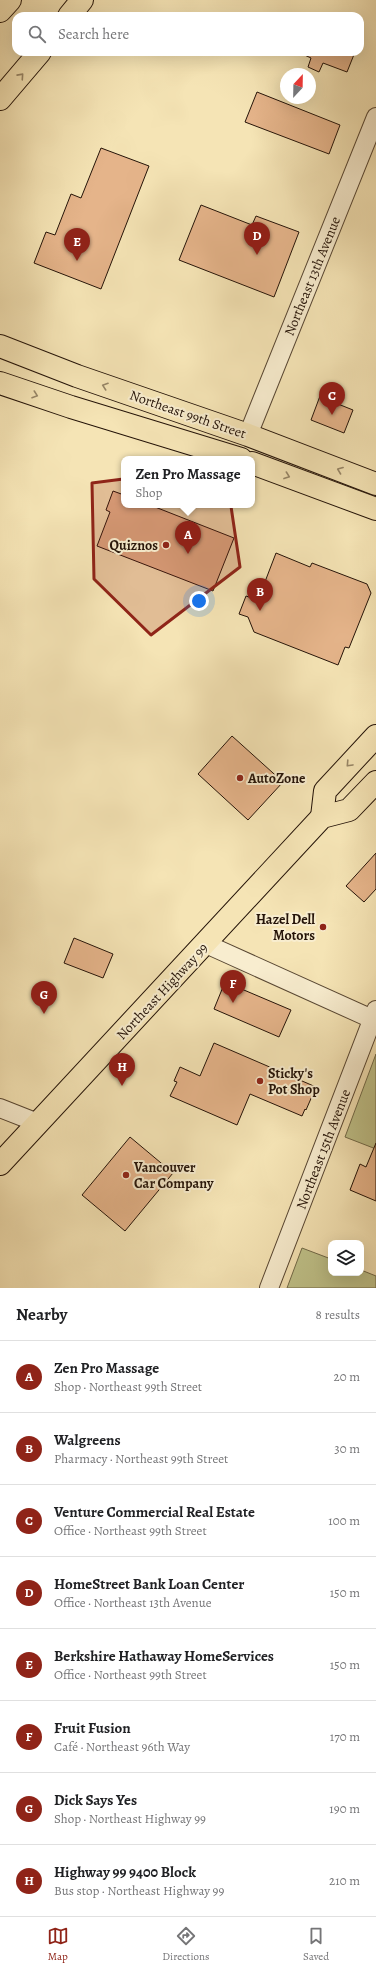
<!DOCTYPE html>
<html lang="en">
<head>
<meta charset="utf-8">
<style>
	:root { --surface:#fff; --page:#f2f2f2; --text:#202124; --muted:#757577; --line:#e0e0e0; --accent:#8f2418 }
	body { margin:0; font-family:Alegreya,serif; background:var(--page); color:var(--text) }
	.controls { position:absolute; right:12px; bottom:12px; display:grid; overflow:hidden; border-radius:8px; box-shadow:0 4px 16px #0002 }
	.controls button { width:36px; height:36px; display:grid; place-items:center; padding:0; border:0; border-bottom:1px solid var(--line); background:var(--surface); color:var(--text); font:20px sans-serif }
	.compass { position:absolute; left:280px; top:68px; width:36px; height:36px; border-radius:50%; background:var(--surface); box-shadow:0 4px 16px #0002; rotate:22deg }
	.you { position:absolute; left:199px; top:601px; width:14px; height:14px; margin:-10px; border:3px solid #fff; border-radius:50%; background:#1a73e8; box-shadow:0 0 0 6px #1a73e833 }
	.badge { display:grid; place-items:center; width:26px; height:26px; border-radius:50%; background:var(--accent); color:#fff; font-size:13px; font-weight:700 }
	.pin { position:absolute; translate:-50% -33px; filter:drop-shadow(0 1px 2px #0008) }
	.pin::after { content:''; position:absolute; top:21px; width:14px; height:12px; background:inherit; clip-path:polygon(0 0,100% 0,50% 100%) }
	.popup { position:absolute; left:121px; top:456px; width:134px; height:52px; box-sizing:border-box; display:grid; place-content:center; border-radius:8px; background:var(--surface); filter:drop-shadow(0 1px 3px #0005); font-size:13px; white-space:nowrap; color:var(--muted) }
	.popup b { font-size:15px; color:var(--text) }
	.popup::after { content:''; position:absolute; left:50%; top:100%; margin-left:-8px; border:8px solid transparent; border-top-color:var(--surface) }
	.list { margin:0; padding:0; list-style:none }
	h2 { display:flex; justify-content:space-between; align-items:center; height:52px; margin:0; padding:0 16px; font-size:17px }
	h2 small { font-size:13px; font-weight:400; color:var(--muted) }
	.list li { display:grid; grid-template-columns:26px 1fr auto; gap:12px; align-items:center; box-sizing:border-box; height:72px; padding:0 16px; border-top:1px solid var(--line) }
	.list b { display:block; font-size:15px; white-space:nowrap }
	.list p { margin:0; font-size:13px; white-space:nowrap; color:var(--muted) }
	.list em { font-size:13px; font-style:normal; color:var(--muted) }
	.icon { flex:none; width:22px; height:22px; fill:none; stroke:currentColor; stroke-width:2; stroke-linecap:round; stroke-linejoin:round }
	.map { position:relative; flex:none; width:376px; height:1288px; overflow:hidden }
	.search { position:absolute; background:var(--surface); box-shadow:0 4px 16px #0002; left:12px; right:12px; top:12px; height:44px; display:flex; align-items:center; gap:10px; box-sizing:border-box; padding:0 14px; border-radius:12px; color:var(--muted); font-size:15px }
	.sheet { height:628px; background:var(--surface) }
	nav { display:flex; justify-content:space-around; align-items:center; box-sizing:border-box; height:56px; border-top:1px solid var(--line); background:var(--surface); font-size:11px; color:var(--muted) }
	nav a { display:grid; justify-items:center; gap:2px }
	nav .on { color:var(--accent) }
	.map>svg:first-child { display:block }
	.green { fill:#c0c38b; stroke:#726b4a }
	.building { fill:#e5b48a; stroke:#241308 }
	.lines { fill:none; stroke-linecap:round; stroke-linejoin:round }
	.minor-casing { stroke:#584733; stroke-width:20 }
	.major-casing { stroke:#241308; stroke-width:24 }
	.highway-casing { stroke:#241308; stroke-width:24 }
	.minor { stroke:#f8edcf; stroke-width:18 }
	.major { stroke:#f5e4b5; stroke-width:22 }
	.highway { stroke:#f5e4b5; stroke-width:22 }
	.oneway { stroke:#978667 }
	.marked { fill:#8f2418; fill-opacity:0.2; stroke:#8f2418; stroke-width:3; stroke-linejoin:round }
	.poi-dot { fill:#8f2418; stroke:#f8edcf; stroke-width:1.5 }
	.labels { text-anchor:middle; stroke-width:4; stroke-linejoin:round; paint-order:stroke }
	.street-label { font-size:14px; fill:#241308; stroke:#f8edcf }
	.poi-label { font-size:14px; font-weight:bold; fill:#241308; stroke:#f8edcf; text-anchor:start }
</style>
</head>
<body>
<div class="map">
<svg width="376" height="1288" viewBox="0 0 376 1288">
	<rect width="100%" height="100%" fill="#f5e4b5"/>
	<filter id="stains"><feTurbulence type="fractalNoise" baseFrequency=".005" numOctaves="4"/><feColorMatrix values="0 0 0 0 .2 0 0 0 0 .09 0 0 0 0 .02 0 0 0 .5 -.17"/></filter>
	<radialGradient id="worn" r=".72"><stop offset=".6" stop-color="#630" stop-opacity="0"/><stop offset="1" stop-color="#630" stop-opacity=".3"/></radialGradient>
	<g class="green">
		<path d="M 376,1054 L 376,1149 L 345,1137 Z"/>
		<path d="M 302,1248 L 331,1259 L 331,1273 L 361,1273 L 361,1270 L 376,1276 L 376,1288 L 287,1288 Z"/>
	</g>
	<g class="building">
		<path d="M 298,52 L 355,52 L 347,72 L 323,63 L 319,72 L 308,67 L 311,58 Z"/>
		<path d="M 257,92 L 340,125 L 329,154 L 245,122 Z"/>
		<path d="M 101,148 L 149,166 L 101,289 L 34,263 L 46,232 L 55,235 L 71,194 L 81,198 Z"/>
		<path d="M 201,205 L 252,225 L 256,216 L 299,232 L 274,297 L 179,260 Z"/>
		<path d="M 327,389 L 342,395 L 338,404 L 353,410 L 344,433 L 311,420 L 320,396 L 324,397 Z"/>
		<path d="M 113,491 L 124,495 L 124,505 L 150,505 L 234,538 L 213,591 L 97,546 L 110,512 L 106,510 Z"/>
		<path d="M 276,553 L 310,567 L 312,563 L 367,584 L 371,593 L 349,648 L 345,647 L 338,665 L 254,632 L 248,617 L 239,614 L 246,596 L 258,600 Z"/>
		<path d="M 232,736 L 283,782 L 248,820 L 198,774 Z"/>
		<path d="M 376,853 L 376,889 L 364,902 L 346,886 Z"/>
		<path d="M 74,938 L 113,954 L 103,978 L 64,963 Z"/>
		<path d="M 225,982 L 291,1010 L 279,1037 L 214,1009 Z"/>
		<path d="M 214,1043 L 316,1087 L 306,1110 L 305,1109 L 302,1116 L 250,1094 L 237,1125 L 170,1096 L 177,1082 L 174,1081 L 180,1067 L 200,1076 Z"/>
		<path d="M 130,1137 L 173,1173 L 125,1231 L 82,1195 Z"/>
		<path d="M 376,1143 L 376,1201 L 350,1190 L 360,1164 L 366,1167 Z"/>
	</g>
	<g class="lines">
		<g class="minor-casing">
			<g id="minor">
				<path d="M 248,435 L 376,117"/>
				<path d="M 206,944 L 372,1019"/>
				<path d="M 0,1108 L 38,1123"/>
				<path d="M 269,1288 L 376,1010"/>
			</g>
		</g>
		<g class="major-casing">
			<g id="major">
				<path d="M 0,346 L 77,376 L 248,435 L 376,484"/>
				<path d="M 0,383 L 71,407 L 241,459"/>
				<path d="M 252,463 L 376,509"/>
				<path d="M 322,817 L 325,791 L 376,736"/>
				<path d="M 0,1164 L 322,817 L 349,810 L 376,782"/>
			</g>
		</g>
		<g class="highway-casing">
			<g id="highway">
				<path d="M 0,11 L 10,0"/>
				<path d="M 69,16 L 82,0"/>
				<path d="M 0,99 L 40,52"/>
			</g>
		</g>
		<use href="#minor" class="minor"/>
		<use href="#major" class="major"/>
		<use href="#highway" class="highway"/>
	</g>
	<defs><path id="oneway-chevron" d="M-2-3.5L2.5 0L-2 3.5" fill="none" stroke-width="1.6" stroke-linecap="round" stroke-linejoin="round"/></defs>
	<g class="oneway">
		<use href="#oneway-chevron" transform="translate(21 76) rotate(-48)"/>
		<use href="#oneway-chevron" transform="translate(105 386) rotate(-161)"/>
		<use href="#oneway-chevron" transform="translate(35 395) rotate(19)"/>
		<use href="#oneway-chevron" transform="translate(340 470) rotate(-159)"/>
		<use href="#oneway-chevron" transform="translate(287 476) rotate(20)"/>
		<use href="#oneway-chevron" transform="translate(349 764) rotate(133)"/>
	</g>
	<path class="marked" d="M 225,466 L 240,567 L 151,635 L 94,579 L 92,483 Z"/>
	<g class="poi-dot">
		<circle cx="166" cy="545" r="4"/>
		<circle cx="240" cy="778" r="4"/>
		<circle cx="323" cy="927" r="4"/>
		<circle cx="260" cy="1081" r="4"/>
		<circle cx="126" cy="1175" r="4"/>
	</g>
	<g class="labels">
		<g class="street-label">
			<text transform="translate(312 276) rotate(-68)" y="5">Northeast 13th Avenue</text>
			<text transform="translate(188 414) rotate(19)" y="5">Northeast 99th Street</text>
			<text transform="translate(162 991) rotate(-47)" y="5">Northeast Highway 99</text>
			<text transform="translate(323 1149) rotate(-69)" y="5">Northeast 15th Avenue</text>
		</g>
		<g class="poi-label">
			<text x="158" y="550" text-anchor="end">Quiznos</text>
			<text x="248" y="783">AutoZone</text>
			<text x="315" y="924" text-anchor="end">Hazel Dell<tspan x="315" dy="16">Motors</tspan></text>
			<text x="268" y="1078">Sticky's<tspan x="268" dy="16">Pot Shop</tspan></text>
			<text x="134" y="1172">Vancouver<tspan x="134" dy="16">Car Company</tspan></text>
		</g>
	</g>
	<rect width="100%" height="100%" filter="url(#stains)"/>
	<rect width="100%" height="100%" fill="url(#worn)"/>
</svg>
<div class="controls">
<button><svg class="icon" aria-label="layers" viewBox="0 0 24 24"><path d="M12 4l9 5-9 5-9-5zM3 14l9 5 9-5"/></svg></button>
</div>
<svg class="compass" viewBox="-18 -18 36 36"><path d="M0-13l5 13h-10z" fill="#e53935"/><path d="M0 13l5-13h-10z" fill="#757577"/></svg>
<div class="you"></div>
<div class="pin badge" style="left:188px;top:554px">A</div>
<div class="popup"><b>Zen Pro Massage</b>Shop</div>
<div class="pin badge" style="left:260px;top:611px">B</div>
<div class="pin badge" style="left:332px;top:415px">C</div>
<div class="pin badge" style="left:257px;top:255px">D</div>
<div class="pin badge" style="left:77px;top:261px">E</div>
<div class="pin badge" style="left:233px;top:1003px">F</div>
<div class="pin badge" style="left:44px;top:1014px">G</div>
<div class="pin badge" style="left:122px;top:1086px">H</div>
<div class="search"><svg class="icon" aria-label="search" viewBox="0 0 24 24"><circle cx="10" cy="10" r="6"/><path d="M15 15l6 6"/></svg>Search here</div>
</div>
<section class="sheet">
<h2>Nearby<small>8 results</small></h2>
<ul class="list">
<li><span class="badge">A</span><div><b>Zen Pro Massage</b><p>Shop · Northeast 99th Street</p></div><em>20 m</em></li>
<li><span class="badge">B</span><div><b>Walgreens</b><p>Pharmacy · Northeast 99th Street</p></div><em>30 m</em></li>
<li><span class="badge">C</span><div><b>Venture Commercial Real Estate</b><p>Office · Northeast 99th Street</p></div><em>100 m</em></li>
<li><span class="badge">D</span><div><b>HomeStreet Bank Loan Center</b><p>Office · Northeast 13th Avenue</p></div><em>150 m</em></li>
<li><span class="badge">E</span><div><b>Berkshire Hathaway HomeServices</b><p>Office · Northeast 99th Street</p></div><em>150 m</em></li>
<li><span class="badge">F</span><div><b>Fruit Fusion</b><p>Café · Northeast 96th Way</p></div><em>170 m</em></li>
<li><span class="badge">G</span><div><b>Dick Says Yes</b><p>Shop · Northeast Highway 99</p></div><em>190 m</em></li>
<li><span class="badge">H</span><div><b>Highway 99 9400 Block</b><p>Bus stop · Northeast Highway 99</p></div><em>210 m</em></li>
</ul>
</section>
<nav>
<a class="on"><svg class="icon" aria-label="map" viewBox="0 0 24 24"><path d="M3 6l6-2 6 2 6-2v14l-6 2-6-2-6 2zM9 4v14M15 6v14"/></svg>Map</a>
<a><svg class="icon" aria-label="directions" viewBox="0 0 24 24"><path d="M12 3l9 9-9 9-9-9zM9 14v-3h6M13 9l2 2-2 2"/></svg>Directions</a>
<a><svg class="icon" aria-label="saved" viewBox="0 0 24 24"><path d="M7 4h10v16l-5-4-5 4z"/></svg>Saved</a>
</nav>
</body>
</html>
